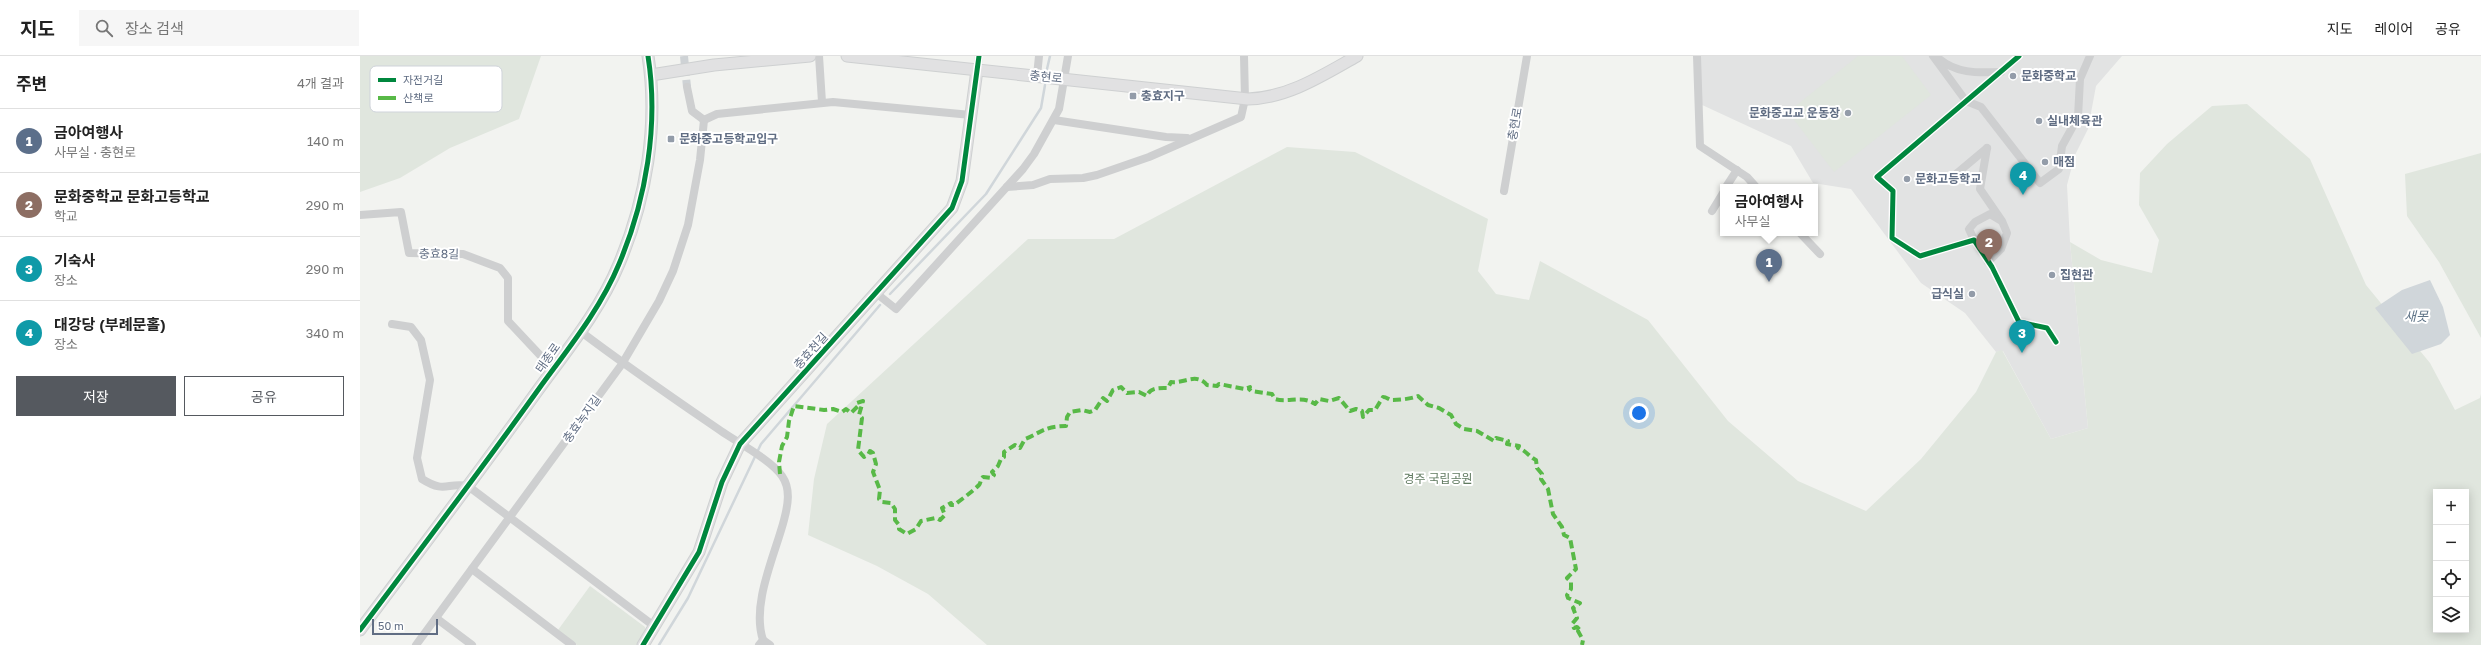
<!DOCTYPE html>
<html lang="ko">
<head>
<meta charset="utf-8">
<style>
	:root { --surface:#fff; --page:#f6f6f6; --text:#222; --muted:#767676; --line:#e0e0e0; --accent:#55595f }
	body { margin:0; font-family:"Golos Text","Noto Sans KR",sans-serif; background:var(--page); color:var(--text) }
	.controls { position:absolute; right:12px; bottom:12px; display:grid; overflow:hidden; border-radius:0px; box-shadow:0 2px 10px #0003 }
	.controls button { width:36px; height:36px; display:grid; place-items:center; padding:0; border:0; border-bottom:1px solid var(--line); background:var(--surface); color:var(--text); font:20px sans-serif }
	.scale { position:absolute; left:12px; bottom:10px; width:66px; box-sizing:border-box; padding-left:4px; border:2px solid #606d83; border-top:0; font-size:11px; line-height:14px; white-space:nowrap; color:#606d83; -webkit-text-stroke:3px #fff; paint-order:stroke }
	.you { position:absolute; left:1279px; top:357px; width:14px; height:14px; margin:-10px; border:3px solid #fff; border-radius:50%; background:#1a73e8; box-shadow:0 0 0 6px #1a73e833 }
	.badge { display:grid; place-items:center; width:26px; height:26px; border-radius:50%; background:var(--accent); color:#fff; font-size:13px; font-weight:700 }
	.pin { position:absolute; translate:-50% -33px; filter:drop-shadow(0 1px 2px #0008) }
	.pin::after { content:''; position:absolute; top:21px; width:14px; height:12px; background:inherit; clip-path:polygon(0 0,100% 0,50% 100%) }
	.popup { position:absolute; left:1360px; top:128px; width:98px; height:52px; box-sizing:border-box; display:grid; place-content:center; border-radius:0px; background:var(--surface); filter:drop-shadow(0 1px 3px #0005); font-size:13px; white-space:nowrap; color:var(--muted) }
	.popup b { font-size:15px; color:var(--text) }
	.popup::after { content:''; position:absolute; left:50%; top:100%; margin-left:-8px; border:8px solid transparent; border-top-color:var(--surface) }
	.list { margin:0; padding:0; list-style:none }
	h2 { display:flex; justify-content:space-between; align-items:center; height:52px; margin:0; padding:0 16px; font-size:17px }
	h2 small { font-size:13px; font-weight:400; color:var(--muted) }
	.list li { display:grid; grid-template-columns:26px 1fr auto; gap:12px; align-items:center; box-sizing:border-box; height:64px; padding:0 16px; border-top:1px solid var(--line) }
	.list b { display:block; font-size:15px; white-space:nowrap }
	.list p { margin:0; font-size:13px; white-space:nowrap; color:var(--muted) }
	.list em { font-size:13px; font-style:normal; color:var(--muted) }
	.actions { display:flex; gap:8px; padding:12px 16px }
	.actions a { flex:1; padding:9px 0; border:1px solid var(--accent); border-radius:0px; text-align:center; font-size:14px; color:var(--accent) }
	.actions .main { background:var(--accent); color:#fff }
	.icon { flex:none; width:22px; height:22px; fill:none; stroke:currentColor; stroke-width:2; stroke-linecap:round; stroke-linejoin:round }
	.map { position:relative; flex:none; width:2121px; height:589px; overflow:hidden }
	header { display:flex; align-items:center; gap:24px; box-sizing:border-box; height:56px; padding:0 20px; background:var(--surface); border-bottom:1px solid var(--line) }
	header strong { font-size:19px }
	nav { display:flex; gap:22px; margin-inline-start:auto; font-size:14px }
	.search { width:280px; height:36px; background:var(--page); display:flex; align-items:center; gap:10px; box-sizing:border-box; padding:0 14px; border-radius:0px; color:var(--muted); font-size:15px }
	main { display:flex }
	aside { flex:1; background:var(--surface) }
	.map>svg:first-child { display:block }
	.built { fill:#e2e3e3 }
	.green { fill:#e0e6de; fill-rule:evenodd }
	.water { fill:#d0d6da }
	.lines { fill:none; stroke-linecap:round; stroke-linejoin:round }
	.stream { stroke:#d0d6da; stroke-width:2.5 }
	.street-tunnel { stroke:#ced2d5; stroke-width:8; stroke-dasharray:8 4; stroke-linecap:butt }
	.secondary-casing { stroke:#ced0d1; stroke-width:13 }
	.street { stroke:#cecfd0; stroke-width:8 }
	.secondary { stroke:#e1e1e2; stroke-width:11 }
	.quiet { stroke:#58b947; stroke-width:4; stroke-dasharray:8 4; stroke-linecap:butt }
	.cycleway-casing { stroke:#fff; stroke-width:8 }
	.cycleway { stroke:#00873e; stroke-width:5 }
	.poi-dot { fill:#939ca9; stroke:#fff; stroke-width:1.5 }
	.labels { text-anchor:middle; stroke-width:4; stroke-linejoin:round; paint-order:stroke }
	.poi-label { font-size:12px; font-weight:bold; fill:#606d83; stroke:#fff; text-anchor:start }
	.street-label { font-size:12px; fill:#606d83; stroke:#fff }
	.park-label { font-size:12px; fill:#607a60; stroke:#fff }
	.water-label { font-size:13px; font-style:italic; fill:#607588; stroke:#fff }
	.key { fill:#fff; stroke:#cfd3da; stroke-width:1 }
	.key-label { font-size:11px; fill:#606d83 }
</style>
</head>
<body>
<header>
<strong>지도</strong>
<div class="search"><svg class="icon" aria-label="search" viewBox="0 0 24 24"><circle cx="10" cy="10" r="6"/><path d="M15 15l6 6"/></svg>장소 검색</div>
<nav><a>지도</a><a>레이어</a><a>공유</a></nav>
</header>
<main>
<aside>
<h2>주변<small>4개 결과</small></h2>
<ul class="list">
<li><span class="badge" style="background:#5c6f8a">1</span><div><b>금아여행사</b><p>사무실 · 충현로</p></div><em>140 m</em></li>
<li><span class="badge" style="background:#8d6e63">2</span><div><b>문화중학교 문화고등학교</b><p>학교</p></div><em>290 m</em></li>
<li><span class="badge" style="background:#0f9aa8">3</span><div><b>기숙사</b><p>장소</p></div><em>290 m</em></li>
<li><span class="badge" style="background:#0f9aa8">4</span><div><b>대강당 (부례문홀)</b><p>장소</p></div><em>340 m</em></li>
</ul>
<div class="actions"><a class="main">저장</a><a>공유</a></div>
</aside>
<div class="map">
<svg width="2121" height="589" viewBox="0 0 2121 589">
	<rect width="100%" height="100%" fill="#f2f3f0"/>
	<path class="built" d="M 1341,0 L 1762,0 L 1736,30 L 1728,73 L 1715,99 L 1707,129 L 1710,186 L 1728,372 L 1691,383 L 1643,295 L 1636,296 L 1605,257 L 1561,227 L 1491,133 L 1453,127 L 1431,90 L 1340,48 Z"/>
	<g class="green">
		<path d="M 0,0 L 181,0 L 159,63 L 90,92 L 40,122 L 0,136 Z"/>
		<path d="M 1498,0 L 1542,0 L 1571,39 L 1474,116 L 1428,56 Z"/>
		<path d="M 1887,48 L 1950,103 L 2006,229 L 2070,307 L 2095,354 L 2120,342 L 2121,338 L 2121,589 L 627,589 L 568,538 L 517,510 L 448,479 L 454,423 L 467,368 L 668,183 L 754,183 L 927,91 L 995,96 L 1128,163 L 1118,215 L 1136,238 L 1169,244 L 1180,205 L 1288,264 L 1368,365 L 1438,425 L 1506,455 L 1561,403 L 1616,336 L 1636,296 L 1642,294 L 1691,383 L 1728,372 L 1710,186 L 1741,204 L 1792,217 L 1799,184 L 1779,149 L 1780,117 L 1807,88 L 1852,50 ZM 2076,436 L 2106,436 L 2106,574 L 2076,574 Z"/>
		<path d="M 2121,97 L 2121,282 L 2079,206 L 2047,160 L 2045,118 Z"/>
		<path d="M 230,530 L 285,571 L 286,578 L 279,589 L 217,589 L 198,574 Z"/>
	</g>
	<path class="water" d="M 2070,224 L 2083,251 L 2090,279 L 2081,288 L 2052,298 L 2015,252 L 2042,234 Z"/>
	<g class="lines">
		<g class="stream">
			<path d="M 687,13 L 690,0"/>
			<path d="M 530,238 L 626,138 L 681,52 L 685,29"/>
			<path d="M 299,589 L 328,542 L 401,388 L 520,249"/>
		</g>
		<path class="street-tunnel" d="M 324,0 L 327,31"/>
		<g class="secondary-casing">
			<g id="secondary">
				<path d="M 487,0 L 888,43 C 928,42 963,19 997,0"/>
				<path d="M 291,19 L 354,9 L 450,0"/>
				<path d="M 0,574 C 60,494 120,415 178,334 C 207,294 240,254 259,208 C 286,144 299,69 288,0"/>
				<path d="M 283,589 L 339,496 L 362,426 L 380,388 L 592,152 L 602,125 L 617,14"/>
			</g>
		</g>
		<g class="street">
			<path d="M 459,0 L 462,46"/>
			<path d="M 1337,0 L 1340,90 L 1387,121 L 1396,131"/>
			<path d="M 1573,0 L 1606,45 L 1621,51 L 1680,127 L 1699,113 L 1702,90 L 1718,61 L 1720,23 L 1730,0"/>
			<path d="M 1576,0 C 1594,18 1618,17 1641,16"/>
			<path d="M 1659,0 L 1517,121 L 1533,135 L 1532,182 L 1560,200 L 1614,184 L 1632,211 L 1659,266 L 1687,272 L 1696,286"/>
			<path d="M 617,14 L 619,0"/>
			<path d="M 677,20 L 679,0"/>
			<path d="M 327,31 L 332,55 L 344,64"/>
			<path d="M 344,64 L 357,58 L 473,46 L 611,59"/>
			<path d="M 694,64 L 806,81 L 827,82"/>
			<path d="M 1627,92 L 1620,133 L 1642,165 L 1647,177 L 1641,193 L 1628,206"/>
			<path d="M 1596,118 L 1627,92"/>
			<path d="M 647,131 L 673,129 L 690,123 L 723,122 L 737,119 L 789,101 L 881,61 L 885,43 L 884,0"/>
			<path d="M 1366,131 L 1377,114"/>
			<path d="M 1144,135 L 1167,0"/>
			<path d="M 1352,155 L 1363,137"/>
			<path d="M 0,159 L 41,156 L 49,197 L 103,198 L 140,212 L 148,222 L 148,265 L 193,313"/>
			<path d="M 1440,177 L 1460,198"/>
			<path d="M 1614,184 L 1609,173 L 1615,166 L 1630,158 L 1640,164"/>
			<path d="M 516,237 L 536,253 L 663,113 L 674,98 L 699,53 L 708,0"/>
			<path d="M 32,268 L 51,271 L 61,284 L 70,324 L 57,402 L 62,423 C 86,438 86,426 108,430 L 294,570"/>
			<path d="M 220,275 C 266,310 313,342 361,375 C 377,386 411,404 422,420 C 431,433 428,449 424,464 C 415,499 391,548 403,584 L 399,589"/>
			<path d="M 112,513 L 212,589"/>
			<path d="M 76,562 L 112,589"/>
			<path d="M 403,584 L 410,589"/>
			<path d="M 56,589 L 262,308 L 299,245 L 313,215 L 328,169 L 340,104 L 344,64"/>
		</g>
		<use href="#secondary" class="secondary"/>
		<path class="quiet" d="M 420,418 L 419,406 L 422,390 L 427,381 L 429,365 L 434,350 L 464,354 L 473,353 L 482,356 L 486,353 L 491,357 L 498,350 L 497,347 L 503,345 L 499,359 L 502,362 L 498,394 L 504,401 L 508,399 L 510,395 L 513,397 L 516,408 L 513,416 L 520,434 L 519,443 L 522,446 L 531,447 L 535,453 L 535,464 L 539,469 L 539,473 L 547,478 L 556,473 L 561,465 L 576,462 L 580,464 L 585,459 L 582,452 L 591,447 L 591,449 L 594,449 C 602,443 612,436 619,429 C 621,427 620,424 623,421 L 631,422 L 634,419 L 632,416 L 638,410 L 641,403 L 644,401 L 644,396 L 655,389 L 660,392 L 665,383 C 680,377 685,370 706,370 L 707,361 L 710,356 L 722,354 L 730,356 L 735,354 L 743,342 L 747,345 L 753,334 L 761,331 L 767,337 L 779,336 L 787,340 C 790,331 800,332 808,332 L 811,326 C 824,328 836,316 847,329 L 857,330 L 859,328 L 885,333 L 890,331 L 889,333 L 891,335 L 912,338 L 915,343 C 928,347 943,339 955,348 L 959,343 L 969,345 L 979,342 L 990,355 L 996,353 L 1002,355 L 1003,361 L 1009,354 L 1015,354 L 1023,341 C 1027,341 1029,344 1032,344 C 1039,344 1051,343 1058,340 L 1068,349 L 1079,352 L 1091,359 L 1096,368 L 1104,373 L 1117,375 L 1134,385 L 1136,382 L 1148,385 L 1147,388 L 1159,390 L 1158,392 C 1166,394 1169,401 1176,404 L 1177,412 L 1182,418 L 1181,423 L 1188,433 L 1193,458 L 1202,471 L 1204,479 L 1210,482 L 1216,513 L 1207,522 L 1211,526 L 1211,533 L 1207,539 L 1208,542 L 1220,547 L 1213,552 L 1217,562 L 1212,568 L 1214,572 L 1217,571 L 1221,575 L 1218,575 L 1223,584 L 1222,589"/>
		<g class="cycleway-casing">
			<g id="cycleway">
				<path d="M 1659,0 L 1517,121 L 1533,135 L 1532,182 L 1560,200 L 1614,184 L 1632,211 L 1659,266 L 1687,272 L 1696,286"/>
				<path d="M 0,574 C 60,494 120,415 178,334 C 207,294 240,254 259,208 C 286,144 299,69 288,0"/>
				<path d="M 283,589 L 339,496 L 362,426 L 380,388 L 592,152 L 602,125 L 619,0"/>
			</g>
		</g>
		<use href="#cycleway" class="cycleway"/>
	</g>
	<g class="poi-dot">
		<circle cx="1653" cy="20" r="4"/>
		<rect x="769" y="36" width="8" height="8" rx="2"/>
		<circle cx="1488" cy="57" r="4"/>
		<circle cx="1679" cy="65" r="4"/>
		<rect x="307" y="79" width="8" height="8" rx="2"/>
		<circle cx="1685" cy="106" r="4"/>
		<circle cx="1547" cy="123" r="4"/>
		<circle cx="1692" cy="219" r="4"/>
		<circle cx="1612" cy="238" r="4"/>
	</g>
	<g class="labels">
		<g class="poi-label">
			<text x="1661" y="24">문화중학교</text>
			<text x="781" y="44">충효지구</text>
			<text x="1480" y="61" text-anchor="end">문화중고교 운동장</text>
			<text x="1687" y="69">실내체육관</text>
			<text x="319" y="87">문화중고등학교입구</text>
			<text x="1693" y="110">매점</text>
			<text x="1555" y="127">문화고등학교</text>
			<text x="1700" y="223">집현관</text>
			<text x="1604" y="242" text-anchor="end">급식실</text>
		</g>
		<g class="street-label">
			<text transform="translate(686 21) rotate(6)" y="4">충현로</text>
			<text transform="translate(1155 68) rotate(-80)" y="4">충현로</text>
			<text transform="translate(79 198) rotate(1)" y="4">충효8길</text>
			<text transform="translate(451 295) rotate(-48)" y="4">충효천길</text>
			<text transform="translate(188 302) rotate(-55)" y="4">태종로</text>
			<text transform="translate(222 363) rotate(-54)" y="4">충효녹지길</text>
		</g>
		<g class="park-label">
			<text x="1078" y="427">경주 국립공원</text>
		</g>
		<g class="water-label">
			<text x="2056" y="265">새못</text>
		</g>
	</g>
	<rect x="10" y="10" width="132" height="46" rx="6" class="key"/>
	<rect x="18" y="22" width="18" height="4" fill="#00873e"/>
	<rect x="18" y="40" width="18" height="4" fill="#58b947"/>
	<g class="key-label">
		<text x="43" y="28">자전거길</text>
		<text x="43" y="46">산책로</text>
	</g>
</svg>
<div class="controls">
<button>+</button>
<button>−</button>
<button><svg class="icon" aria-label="locate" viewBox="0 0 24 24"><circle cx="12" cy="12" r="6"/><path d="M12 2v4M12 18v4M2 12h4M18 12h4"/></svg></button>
<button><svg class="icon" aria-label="layers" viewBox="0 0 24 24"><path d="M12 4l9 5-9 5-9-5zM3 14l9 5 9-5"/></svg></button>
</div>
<div class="scale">50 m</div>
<div class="you"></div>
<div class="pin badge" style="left:1409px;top:226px;background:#5c6f8a">1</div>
<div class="popup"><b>금아여행사</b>사무실</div>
<div class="pin badge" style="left:1629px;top:206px;background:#8d6e63">2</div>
<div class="pin badge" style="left:1662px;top:297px;background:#0f9aa8">3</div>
<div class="pin badge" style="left:1663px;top:139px;background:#0f9aa8">4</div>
</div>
</main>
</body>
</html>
